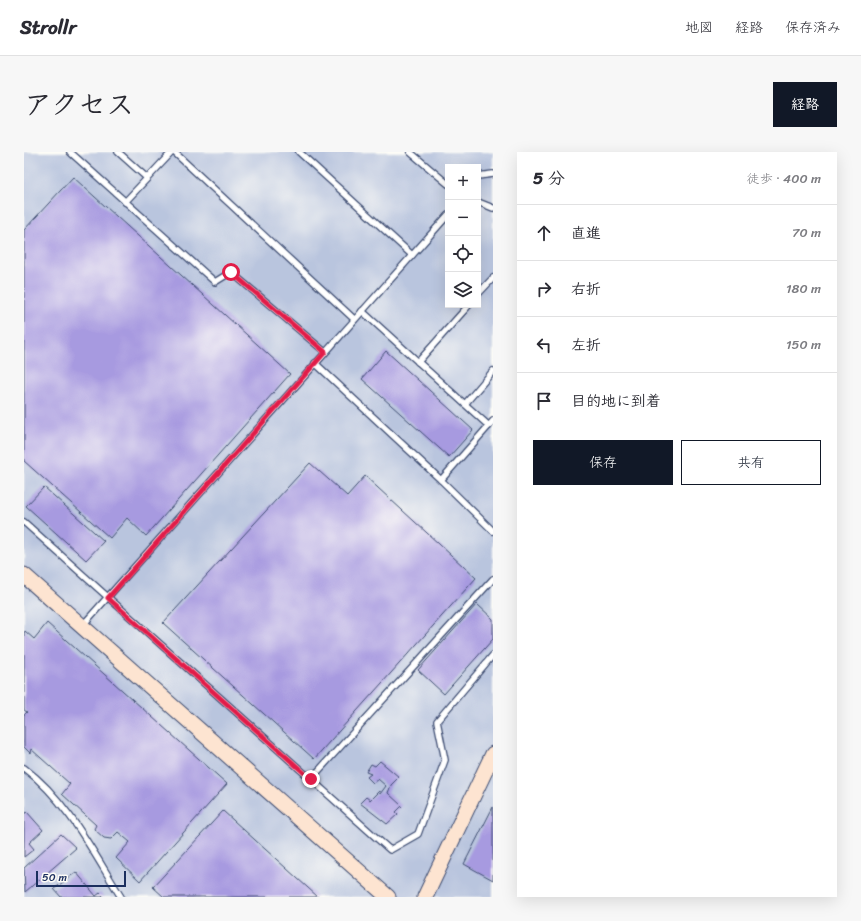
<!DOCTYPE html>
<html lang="ja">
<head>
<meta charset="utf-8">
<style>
	:root { --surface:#fff; --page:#f7f7f7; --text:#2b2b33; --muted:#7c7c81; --line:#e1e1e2; --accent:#111827 }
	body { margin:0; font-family:Sriracha,"Klee One",sans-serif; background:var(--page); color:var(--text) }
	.controls { position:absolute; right:12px; top:12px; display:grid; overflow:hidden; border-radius:0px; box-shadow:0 4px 16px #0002 }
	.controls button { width:36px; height:36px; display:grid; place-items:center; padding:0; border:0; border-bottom:1px solid var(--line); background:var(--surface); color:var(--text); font:20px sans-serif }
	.scale { position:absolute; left:12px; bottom:10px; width:90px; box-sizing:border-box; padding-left:4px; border:2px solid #1b2f5e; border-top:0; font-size:11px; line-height:14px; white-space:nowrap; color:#1b2f5e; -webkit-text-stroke:3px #fdfcf7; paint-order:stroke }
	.stop { position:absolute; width:12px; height:12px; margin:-9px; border:3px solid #e11d48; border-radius:50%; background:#fff }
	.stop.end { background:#e11d48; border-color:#fff; box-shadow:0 1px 4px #0008 }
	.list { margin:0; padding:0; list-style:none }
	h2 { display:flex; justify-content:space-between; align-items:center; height:52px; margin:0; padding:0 16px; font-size:17px }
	h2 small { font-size:13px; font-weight:400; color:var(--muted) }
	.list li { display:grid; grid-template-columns:26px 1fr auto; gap:12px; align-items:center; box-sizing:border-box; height:56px; padding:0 16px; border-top:1px solid var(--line) }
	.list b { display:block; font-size:15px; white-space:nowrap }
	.list em { font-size:13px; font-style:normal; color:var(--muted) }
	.actions { display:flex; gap:8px; padding:12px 16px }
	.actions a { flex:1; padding:9px 0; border:1px solid var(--accent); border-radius:0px; text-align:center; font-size:14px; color:var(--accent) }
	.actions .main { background:var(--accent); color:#fff }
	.icon { flex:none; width:22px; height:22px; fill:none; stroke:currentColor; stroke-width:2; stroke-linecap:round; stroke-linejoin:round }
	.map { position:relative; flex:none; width:469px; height:745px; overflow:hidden; border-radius:0px }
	header { display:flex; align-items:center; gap:24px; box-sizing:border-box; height:56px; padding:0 20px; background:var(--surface); border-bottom:1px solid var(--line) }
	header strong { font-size:19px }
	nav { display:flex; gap:22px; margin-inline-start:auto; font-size:14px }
	.intro { display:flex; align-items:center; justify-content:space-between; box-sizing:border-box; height:96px; padding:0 24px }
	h1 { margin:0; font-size:28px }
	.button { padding:10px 18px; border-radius:0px; background:var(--accent); color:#fff; font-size:14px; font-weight:700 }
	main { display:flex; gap:24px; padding:0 24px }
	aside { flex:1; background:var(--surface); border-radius:0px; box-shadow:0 4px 16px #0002 }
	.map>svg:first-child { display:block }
	.industrial { fill:#b9c5de; fill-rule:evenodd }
	.building { fill:#a79ae0 }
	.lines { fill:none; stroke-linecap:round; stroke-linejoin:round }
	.lane-casing { stroke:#3c4b70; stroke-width:8 }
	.secondary-casing { stroke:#3c4b70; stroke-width:17 }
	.lane { stroke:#fff; stroke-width:5.5 }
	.secondary { stroke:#fde4d1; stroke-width:15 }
	.route { stroke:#e11d48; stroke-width:5 }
</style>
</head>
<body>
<header>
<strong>Strollr</strong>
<nav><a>地図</a><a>経路</a><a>保存済み</a></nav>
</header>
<div class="intro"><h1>アクセス</h1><a class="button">経路</a></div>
<main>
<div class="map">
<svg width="469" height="745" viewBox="0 0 469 745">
	<rect width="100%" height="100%" fill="#fdfcf7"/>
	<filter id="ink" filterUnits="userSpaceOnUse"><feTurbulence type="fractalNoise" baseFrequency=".025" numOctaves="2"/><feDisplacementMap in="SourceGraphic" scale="8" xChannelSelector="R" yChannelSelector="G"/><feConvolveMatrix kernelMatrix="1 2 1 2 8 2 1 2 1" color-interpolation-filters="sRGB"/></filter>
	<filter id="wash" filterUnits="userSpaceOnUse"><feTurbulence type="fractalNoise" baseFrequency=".012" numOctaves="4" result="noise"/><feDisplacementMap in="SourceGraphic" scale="16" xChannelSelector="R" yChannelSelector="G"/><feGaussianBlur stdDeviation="0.9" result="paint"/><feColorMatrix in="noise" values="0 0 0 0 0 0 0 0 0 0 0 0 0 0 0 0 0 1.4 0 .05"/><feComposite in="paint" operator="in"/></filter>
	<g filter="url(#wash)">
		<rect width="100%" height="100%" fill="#f6e9d4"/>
		<path class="industrial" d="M 0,0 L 469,0 L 469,745 L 0,745 ZM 424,15 L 454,15 L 454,153 L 424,153 Z"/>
		<g id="blocks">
			<g class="building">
				<path d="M 49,25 L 266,222 L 122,384 L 103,366 L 86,386 L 0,309 L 0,78 Z"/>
				<path d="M 362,199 L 449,278 L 425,305 L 338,227 Z"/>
				<path d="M 286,311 L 323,344 L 341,324 L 452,426 L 290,607 L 139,471 Z"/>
				<path d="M 20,335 L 80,389 L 62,408 L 2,354 Z"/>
				<path d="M 453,452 L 469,467 L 469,487 L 420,542 L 394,518 Z"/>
				<path d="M 23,471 L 203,632 L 116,729 L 92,706 L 106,690 L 94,680 L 87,687 L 80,686 L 70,677 L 72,673 L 38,642 L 46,632 L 7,597 L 6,601 L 0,595 L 0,563 L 3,560 L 0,558 L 0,481 L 1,479 L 10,487 Z"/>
				<path d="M 356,609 L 375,625 L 367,633 L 364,641 L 378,654 L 372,660 L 374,662 L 363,672 L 336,651 L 342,645 L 346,648 L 355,639 L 356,642 L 362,634 L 354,627 L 349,631 L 343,625 L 347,622 L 342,620 L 347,612 L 351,614 Z"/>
				<path d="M 469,655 L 469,728 L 440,712 Z"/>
				<path d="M 199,659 L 294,745 L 140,745 L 129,735 Z"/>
				<path d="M 3,660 L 19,678 L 5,691 L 10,697 L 0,705 L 0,662 Z"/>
				<path d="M 37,682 L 52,696 L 1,740 L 0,716 Z"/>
				<path d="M 52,720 L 72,744 L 76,741 L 80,745 L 37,745 L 30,737 Z"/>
			</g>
		</g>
	</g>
	<g filter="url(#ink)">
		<use href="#blocks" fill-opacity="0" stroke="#3c4b70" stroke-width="1"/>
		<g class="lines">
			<g class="lane-casing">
				<g id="lane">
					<path d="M 46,0 L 191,130 L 207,120 L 301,200"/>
					<path d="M 94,0 L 123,26"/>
					<path d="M 150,0 L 330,167"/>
					<path d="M 275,0 L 388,103"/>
					<path d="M 386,0 L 424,32"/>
					<path d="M 454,24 L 469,22"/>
					<path d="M 101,50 L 148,0"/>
					<path d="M 454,50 L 469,56"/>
					<path d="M 454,142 L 469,126"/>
					<path d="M 338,159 L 465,274"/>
					<path d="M 394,210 L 445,153"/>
					<path d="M 291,211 L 417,328 L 469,379"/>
					<path d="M 441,252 L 469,219"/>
					<path d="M 417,328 L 469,269"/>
					<path d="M 0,370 L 366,698 L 394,682 L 421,608 L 413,569 L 469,503"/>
					<path d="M 58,474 L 424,63"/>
					<path d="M 0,616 C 43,648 69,700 97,745"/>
					<path d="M 287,627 L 469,427"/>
				</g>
			</g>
			<g class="secondary-casing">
				<g id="secondary">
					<path d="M 0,423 L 364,745"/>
					<path d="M 401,745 L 469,602"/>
				</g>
			</g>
			<use href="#lane" class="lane"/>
			<use href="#secondary" class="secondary"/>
		</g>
	</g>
	<g class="lines" filter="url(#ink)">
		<path class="route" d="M 207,120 L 301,200 L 84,446 L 287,627"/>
	</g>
</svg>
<div class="controls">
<button>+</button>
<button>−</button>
<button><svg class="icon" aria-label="locate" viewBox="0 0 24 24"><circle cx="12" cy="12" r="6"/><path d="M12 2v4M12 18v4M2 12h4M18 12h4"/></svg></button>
<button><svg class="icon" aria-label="layers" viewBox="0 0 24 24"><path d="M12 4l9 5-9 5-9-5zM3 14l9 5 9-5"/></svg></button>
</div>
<div class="scale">50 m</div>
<div class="stop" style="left:207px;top:120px"></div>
<div class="stop end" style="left:287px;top:627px"></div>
</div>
<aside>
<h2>5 分<small>徒歩 · 400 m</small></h2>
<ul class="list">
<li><svg class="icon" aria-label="ahead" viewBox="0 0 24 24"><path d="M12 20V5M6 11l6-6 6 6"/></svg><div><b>直進</b></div><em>70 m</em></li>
<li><svg class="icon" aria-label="right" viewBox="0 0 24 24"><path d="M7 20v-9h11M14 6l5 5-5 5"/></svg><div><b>右折</b></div><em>180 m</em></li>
<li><svg class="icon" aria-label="left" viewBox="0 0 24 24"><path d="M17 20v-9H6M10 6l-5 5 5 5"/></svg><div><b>左折</b></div><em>150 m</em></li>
<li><svg class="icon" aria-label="arrive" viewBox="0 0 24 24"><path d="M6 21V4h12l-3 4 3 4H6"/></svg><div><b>目的地に到着</b></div></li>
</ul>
<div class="actions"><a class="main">保存</a><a>共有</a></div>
</aside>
</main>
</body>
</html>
